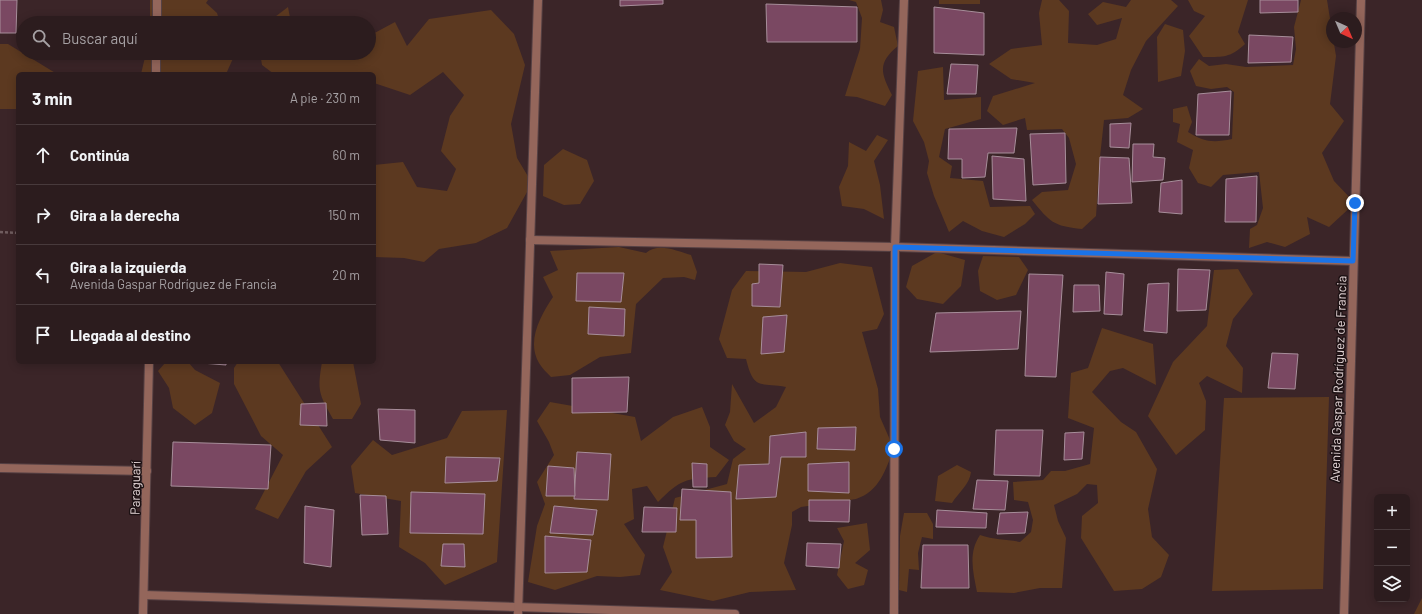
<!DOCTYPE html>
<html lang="es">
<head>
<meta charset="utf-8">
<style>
	:root { --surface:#2c1c1e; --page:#342527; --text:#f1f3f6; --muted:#a6a1a4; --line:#483a3c }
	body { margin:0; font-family:Barlow,sans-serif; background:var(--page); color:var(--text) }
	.controls { position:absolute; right:12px; bottom:12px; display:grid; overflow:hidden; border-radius:6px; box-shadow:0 2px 10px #0003 }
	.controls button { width:36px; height:36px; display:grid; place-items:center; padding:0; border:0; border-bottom:1px solid var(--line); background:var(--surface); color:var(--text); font:20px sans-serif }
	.compass { position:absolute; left:1326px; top:12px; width:36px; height:36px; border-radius:50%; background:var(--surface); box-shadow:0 2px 10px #0003; rotate:136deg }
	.stop { position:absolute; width:12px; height:12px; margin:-9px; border:3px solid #1a73e8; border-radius:50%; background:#fff }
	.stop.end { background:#1a73e8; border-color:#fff; box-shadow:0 1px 4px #0008 }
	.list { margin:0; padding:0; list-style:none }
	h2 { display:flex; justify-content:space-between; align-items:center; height:52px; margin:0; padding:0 16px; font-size:17px }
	h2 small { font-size:13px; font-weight:400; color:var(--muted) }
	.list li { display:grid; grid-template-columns:26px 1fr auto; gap:12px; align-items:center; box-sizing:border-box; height:60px; padding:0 16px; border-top:1px solid var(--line) }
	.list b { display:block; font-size:15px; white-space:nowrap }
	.list p { margin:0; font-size:13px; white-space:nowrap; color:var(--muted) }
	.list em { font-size:13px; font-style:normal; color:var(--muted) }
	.icon { flex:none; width:22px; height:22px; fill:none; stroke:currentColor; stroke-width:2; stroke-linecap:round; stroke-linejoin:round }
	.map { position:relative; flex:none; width:1422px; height:614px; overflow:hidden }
	.search { position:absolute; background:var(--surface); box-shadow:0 2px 10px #0003; left:16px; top:16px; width:360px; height:44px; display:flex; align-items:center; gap:10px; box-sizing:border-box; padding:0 14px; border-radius:22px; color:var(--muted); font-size:15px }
	.panel { position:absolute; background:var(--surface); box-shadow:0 2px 10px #0003; left:16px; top:72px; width:360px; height:292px; border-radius:6px }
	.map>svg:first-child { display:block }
	.green { fill:#5c3920 }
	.building { fill:#7a4862; stroke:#a78e9a }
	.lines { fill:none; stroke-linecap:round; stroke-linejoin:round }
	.street-casing { stroke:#564144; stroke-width:10 }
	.path { stroke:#705d5f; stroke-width:2.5; stroke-dasharray:3 2; stroke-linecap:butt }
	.street { stroke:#94665b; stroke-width:8 }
	.route { stroke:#1a73e8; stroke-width:5 }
	.labels { text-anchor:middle; stroke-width:3; stroke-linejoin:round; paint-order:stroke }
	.street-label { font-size:13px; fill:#e4d5d6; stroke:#1c1113 }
</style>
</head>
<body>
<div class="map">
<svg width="1422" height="614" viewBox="0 0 1422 614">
	<rect width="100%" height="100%" fill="#3b2528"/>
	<g class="green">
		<path d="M 150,0 L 208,0 L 206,3 L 217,13 L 220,23 L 150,23 Z"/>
		<path d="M 849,0 L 881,0 L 883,10 L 880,22 L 894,27 L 898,46 C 877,63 881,73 892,95 L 885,106 L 857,97 L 845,96 L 860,49 L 862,18 L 856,2 Z"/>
		<rect x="939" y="0" width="41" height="4"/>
		<path d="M 1042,0 L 1059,0 L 1069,11 L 1068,43 L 1097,45 L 1116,39 L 1122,18 L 1097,25 L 1088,14 L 1103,2 L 1126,7 L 1131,0 L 1171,0 L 1178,6 L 1146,41 L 1131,70 L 1123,95 L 1143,109 L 1128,118 L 1104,120 L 1100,157 L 1096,216 L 1082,229 C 1053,226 1050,222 1032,200 L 1042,192 L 1068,190 L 1076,164 L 1069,138 L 1062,129 L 1027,130 L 1025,118 L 1003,125 L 987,111 L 993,96 L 1035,83 L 1011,79 L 989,64 L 1011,49 L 1042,45 L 1039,13 Z"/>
		<path d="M 1188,0 L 1248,0 L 1238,32 L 1245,44 C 1230,58 1223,57 1203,57 L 1189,36 L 1205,16 L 1194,11 Z"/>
		<path d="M 1301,0 L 1327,0 L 1336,56 L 1330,104 L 1344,121 L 1322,153 L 1334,181 L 1355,203 L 1329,227 L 1307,217 L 1310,234 L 1285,247 L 1267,242 L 1249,248 L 1250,229 L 1257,225 L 1263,208 L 1259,172 L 1223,175 L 1211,187 L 1198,183 L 1189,168 L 1193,150 L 1177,142 L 1180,124 L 1173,122 L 1173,109 L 1187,106 L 1192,122 L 1188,132 C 1204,142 1213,143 1232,139 L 1234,92 L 1227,87 L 1211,89 L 1196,86 L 1190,71 L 1199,59 L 1209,66 L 1226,64 L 1246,67 L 1293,65 L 1296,49 L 1294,27 Z"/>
		<path d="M 288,7 L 291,23 L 267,23 Z"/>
		<path d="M 491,10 L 514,34 L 525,65 L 511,124 L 517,158 L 532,183 L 507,228 L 476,243 L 439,249 L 424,262 L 404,258 L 374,257 L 374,165 L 403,162 L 417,187 L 447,191 L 456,169 L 441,151 L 450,116 L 464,95 L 443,72 L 410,95 L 374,83 L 374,74 L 274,74 L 262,65 L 260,53 L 369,53 L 369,36 L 395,22 L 407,46 L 429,19 Z"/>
		<path d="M 1165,24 L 1183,30 L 1185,51 L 1181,76 L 1158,82 L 1157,37 Z"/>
		<path d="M 0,44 L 8,44 L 57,74 L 18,74 L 18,109 L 0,109 Z"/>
		<path d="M 146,53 L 235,53 L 235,54 L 226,74 L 141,74 Z"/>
		<path d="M 943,67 L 944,100 L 981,97 L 981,119 L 945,129 L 939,157 L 952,166 L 950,178 L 983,181 L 990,207 L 1030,206 L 1035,214 L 1025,224 L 1004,237 L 982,231 L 963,221 L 949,232 L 934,196 L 927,173 L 929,161 L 924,142 L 913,121 L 918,71 Z"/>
		<path d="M 877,135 L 888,140 L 874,161 L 880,185 L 884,219 L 864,209 L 842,206 L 839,187 L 848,166 L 849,142 L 866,151 Z"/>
		<path d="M 563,149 L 587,160 L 594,181 L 580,204 L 564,205 L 543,196 L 544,165 Z"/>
		<path d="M 619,247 L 646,253 C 658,242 677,251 691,255 L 697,272 L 695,280 L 684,277 L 663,278 L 636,304 L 631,353 L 600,357 L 570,375 L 551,377 C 547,373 542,368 539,363 C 526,341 541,315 553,297 L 543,277 L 558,270 L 550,251 Z"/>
		<path d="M 937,252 L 965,260 L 961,286 L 943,304 L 917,299 L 906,287 L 912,266 Z"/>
		<path d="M 983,256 L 1019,257 L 1028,270 L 1016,295 L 997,300 L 980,291 L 978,271 Z"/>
		<path d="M 840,263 L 872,267 L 884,314 L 877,329 L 862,332 L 878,389 L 880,417 L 894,449 C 885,470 880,491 856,499 L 801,507 L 792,512 L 792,525 L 784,563 L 796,590 L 750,592 L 713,601 L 660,590 L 672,572 L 663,547 L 675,498 L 727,484 L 733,459 L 746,449 L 734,441 L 725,425 L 730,412 L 732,384 L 754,423 L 776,407 L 786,387 C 760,382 754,391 746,359 L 727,358 L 719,339 L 732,290 L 746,271 L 806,272 Z"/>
		<path d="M 1238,269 L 1253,294 L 1233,319 L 1226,346 L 1243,368 L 1242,393 L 1207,376 L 1199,383 L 1206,401 L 1205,430 L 1176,455 L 1148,416 L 1173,362 L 1207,326 L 1214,270 Z"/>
		<path d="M 1102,328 L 1153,344 L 1156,385 L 1123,368 L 1110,371 L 1092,392 L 1121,422 L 1136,432 L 1157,469 L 1148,509 L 1152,537 L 1169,555 L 1161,577 L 1142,589 L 1114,591 L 1081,538 L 1082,516 L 1098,503 L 1097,485 L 1087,484 L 1077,494 L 1054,505 L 1058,521 L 1066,538 L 1062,588 L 1040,588 L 1014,593 L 977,592 C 973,572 968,553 980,535 C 994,540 1007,539 1020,542 L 1031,532 L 1033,520 L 1028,502 L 1014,500 L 1013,482 L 1043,480 L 1051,471 L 1065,471 L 1090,464 L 1094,428 L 1068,418 L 1071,373 L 1088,368 Z"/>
		<path d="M 166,362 L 188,362 L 195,370 L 220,383 L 212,413 L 195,425 L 173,408 L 169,388 L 158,371 Z"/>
		<path d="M 238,362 L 278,362 L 332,447 L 306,471 L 278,519 L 255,509 L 283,455 L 261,436 L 234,384 L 234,368 Z"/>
		<path d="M 322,362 L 353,362 L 361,404 L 352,419 L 333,419 C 319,394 317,391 322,362 Z"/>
		<path d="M 1329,397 L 1323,589 L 1212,591 L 1224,398 Z"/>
		<path d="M 550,402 L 635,417 L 641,441 L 673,417 L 702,407 L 710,427 L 710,447 L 729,460 L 716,477 C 685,479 681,479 658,502 L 647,486 L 632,489 L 634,519 L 624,524 L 645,555 L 640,575 L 620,577 L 597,576 L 555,590 L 528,582 L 537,526 L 545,504 L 537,482 L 554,455 L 549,442 L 537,421 Z"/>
		<path d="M 507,410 L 497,562 L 445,585 L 425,563 L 399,547 L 401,501 L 355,493 L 351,466 L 373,440 L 392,455 L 447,438 L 462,411 Z"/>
		<path d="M 957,465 L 971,472 C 970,484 958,493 952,503 L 935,501 L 938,476 Z"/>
		<path d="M 904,513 L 927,513 L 933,524 L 933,539 L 922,537 L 918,553 L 919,570 L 909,569 L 907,592 L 899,590 L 900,536 Z"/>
		<path d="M 867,523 L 870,550 L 855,563 L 868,570 L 864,585 L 848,589 L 837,575 L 844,541 L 837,528 Z"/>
		<path d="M 1422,598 L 1422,614 L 1414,614 Z"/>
	</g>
	<g class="building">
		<path d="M 0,0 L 17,0 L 16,33 L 0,33 Z"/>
		<path d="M 620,0 L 663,0 L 663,4 L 620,6 Z"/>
		<path d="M 1260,0 L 1298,0 L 1298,12 L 1260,13 Z"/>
		<path d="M 766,4 L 857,7 L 857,42 L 767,42 Z"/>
		<path d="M 934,7 L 984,13 L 984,55 L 934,53 Z"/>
		<path d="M 1249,35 L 1293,37 L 1291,62 L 1248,63 Z"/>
		<path d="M 951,64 L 978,65 L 976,94 L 947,94 Z"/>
		<path d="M 1231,91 L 1229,135 L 1196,135 L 1198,94 Z"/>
		<path d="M 1131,123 L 1129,148 L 1110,147 L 1110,124 Z"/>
		<path d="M 1017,128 L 1014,153 L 988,153 L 985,177 L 962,178 L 962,159 L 948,159 L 949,129 Z"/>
		<path d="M 1065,133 L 1066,183 L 1033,185 L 1030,134 Z"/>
		<path d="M 1133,144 L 1154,144 L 1153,157 L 1165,158 L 1163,180 L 1132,182 Z"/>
		<path d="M 992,156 L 1024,159 L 1026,201 L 993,199 Z"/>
		<path d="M 1100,157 L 1129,158 L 1132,203 L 1098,204 Z"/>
		<path d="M 1257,176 L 1256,222 L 1225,222 L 1226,179 Z"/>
		<path d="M 1182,180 L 1182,214 L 1159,212 L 1161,183 Z"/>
		<path d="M 759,264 L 783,265 L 780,307 L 752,306 L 752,284 L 759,283 Z"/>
		<path d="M 1178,269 L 1210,270 L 1206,310 L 1177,311 Z"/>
		<path d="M 1106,272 L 1124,274 L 1122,315 L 1104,314 Z"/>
		<path d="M 577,273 L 624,273 L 621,302 L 576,301 Z"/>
		<path d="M 1029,274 L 1063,275 L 1056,377 L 1025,376 Z"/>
		<path d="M 1169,283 L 1167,333 L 1144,331 L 1148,284 Z"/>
		<path d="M 1074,285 L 1099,285 L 1100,311 L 1073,312 Z"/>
		<path d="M 589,307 L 625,309 L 624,336 L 588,334 Z"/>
		<path d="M 1021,311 L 1018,349 L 930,352 L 936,313 Z"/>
		<path d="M 787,315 L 784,352 L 761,354 L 763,317 Z"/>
		<path d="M 1272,353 L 1298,354 L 1295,389 L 1268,388 Z"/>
		<path d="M 189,362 L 226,362 L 226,365 Z"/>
		<path d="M 629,377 L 627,412 L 572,413 L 572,378 Z"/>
		<path d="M 326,403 L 327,426 L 300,425 L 301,404 Z"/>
		<path d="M 378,409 L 415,410 L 415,443 L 380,440 Z"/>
		<path d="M 856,427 L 855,450 L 817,449 L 818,428 Z"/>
		<path d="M 996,430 L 1043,430 L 1040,476 L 994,475 Z"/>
		<path d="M 806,432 L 806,457 L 781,457 L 776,497 L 736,499 L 739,465 L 769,464 L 770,436 Z"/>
		<path d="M 1084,432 L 1082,459 L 1064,460 L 1065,433 Z"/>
		<path d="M 173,442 L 271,445 L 268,489 L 171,486 Z"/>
		<path d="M 577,452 L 611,454 L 608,500 L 574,499 Z"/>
		<path d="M 446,457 L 500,458 L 497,481 L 445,483 Z"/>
		<path d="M 849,462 L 849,493 L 808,491 L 808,464 Z"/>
		<path d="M 692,463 L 707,464 L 707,487 L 693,487 Z"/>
		<path d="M 548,466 L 574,468 L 575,496 L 546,496 Z"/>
		<path d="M 977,480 L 1008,481 L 1005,510 L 973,509 Z"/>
		<path d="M 682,489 L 731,492 L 732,557 L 696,558 L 696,520 L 680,520 Z"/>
		<path d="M 411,492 L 485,494 L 483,534 L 410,533 Z"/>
		<path d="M 360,495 L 386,496 L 388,534 L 362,535 Z"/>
		<path d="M 809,500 L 850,500 L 849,522 L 809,521 Z"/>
		<path d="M 305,506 L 334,510 L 331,567 L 304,563 Z"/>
		<path d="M 554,506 L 597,510 L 593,535 L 550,533 Z"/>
		<path d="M 644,507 L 677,508 L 676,532 L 642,532 Z"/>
		<path d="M 937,510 L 987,513 L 986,528 L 936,527 Z"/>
		<path d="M 1028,512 L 1025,533 L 997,534 L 1000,513 Z"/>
		<path d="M 545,536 L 591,540 L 587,572 L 545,573 Z"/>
		<path d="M 807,543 L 841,544 L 839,568 L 806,566 Z"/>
		<path d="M 443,544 L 464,544 L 465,567 L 441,566 Z"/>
		<path d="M 923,545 L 968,545 L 969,588 L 921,588 Z"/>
	</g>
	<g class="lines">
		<g class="street-casing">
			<g id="street">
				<path d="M 157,23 L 157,0"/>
				<path d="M 156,74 L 156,53"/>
				<path d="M 530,240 L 895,247 L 1353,261"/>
				<path d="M 0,468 L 147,471"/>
				<path d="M 144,595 L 735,614"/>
				<path d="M 143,614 L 149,362"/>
				<path d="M 518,614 L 538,0"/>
				<path d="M 894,614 L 895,247 L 904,0"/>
				<path d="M 1344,614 L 1361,0"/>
			</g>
		</g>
		<path class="path" d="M 0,232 L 18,233"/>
		<use href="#street" class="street"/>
	</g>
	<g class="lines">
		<path class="route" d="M 894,449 L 895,247 L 1353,261 L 1355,203"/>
	</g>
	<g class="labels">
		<g class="street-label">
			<text transform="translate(1338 379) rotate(-88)" y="5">Avenida Gaspar Rodríguez de Francia</text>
			<text transform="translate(135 488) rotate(-89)" y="5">Paraguarí</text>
		</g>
	</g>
</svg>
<div class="controls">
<button>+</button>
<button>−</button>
<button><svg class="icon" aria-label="layers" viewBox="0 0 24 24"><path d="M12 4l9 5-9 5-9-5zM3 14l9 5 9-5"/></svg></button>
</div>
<svg class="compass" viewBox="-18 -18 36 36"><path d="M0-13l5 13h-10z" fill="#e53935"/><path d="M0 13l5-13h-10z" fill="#a6a1a4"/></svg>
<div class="stop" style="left:894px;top:449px"></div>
<div class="stop end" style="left:1355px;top:203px"></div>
<div class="search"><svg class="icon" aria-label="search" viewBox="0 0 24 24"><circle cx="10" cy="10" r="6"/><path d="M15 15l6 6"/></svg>Buscar aquí</div>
<section class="panel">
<h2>3 min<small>A pie · 230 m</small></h2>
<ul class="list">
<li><svg class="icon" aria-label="ahead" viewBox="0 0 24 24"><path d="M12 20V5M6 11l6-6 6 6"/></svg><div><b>Continúa</b></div><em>60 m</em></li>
<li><svg class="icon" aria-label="right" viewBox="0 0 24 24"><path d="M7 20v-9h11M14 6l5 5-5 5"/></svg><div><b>Gira a la derecha</b></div><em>150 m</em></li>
<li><svg class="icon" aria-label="left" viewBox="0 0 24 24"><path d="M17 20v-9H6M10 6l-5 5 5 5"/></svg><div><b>Gira a la izquierda</b><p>Avenida Gaspar Rodríguez de Francia</p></div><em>20 m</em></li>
<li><svg class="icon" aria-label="arrive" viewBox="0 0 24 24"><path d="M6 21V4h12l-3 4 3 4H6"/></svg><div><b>Llegada al destino</b></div></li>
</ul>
</section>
</div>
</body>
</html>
